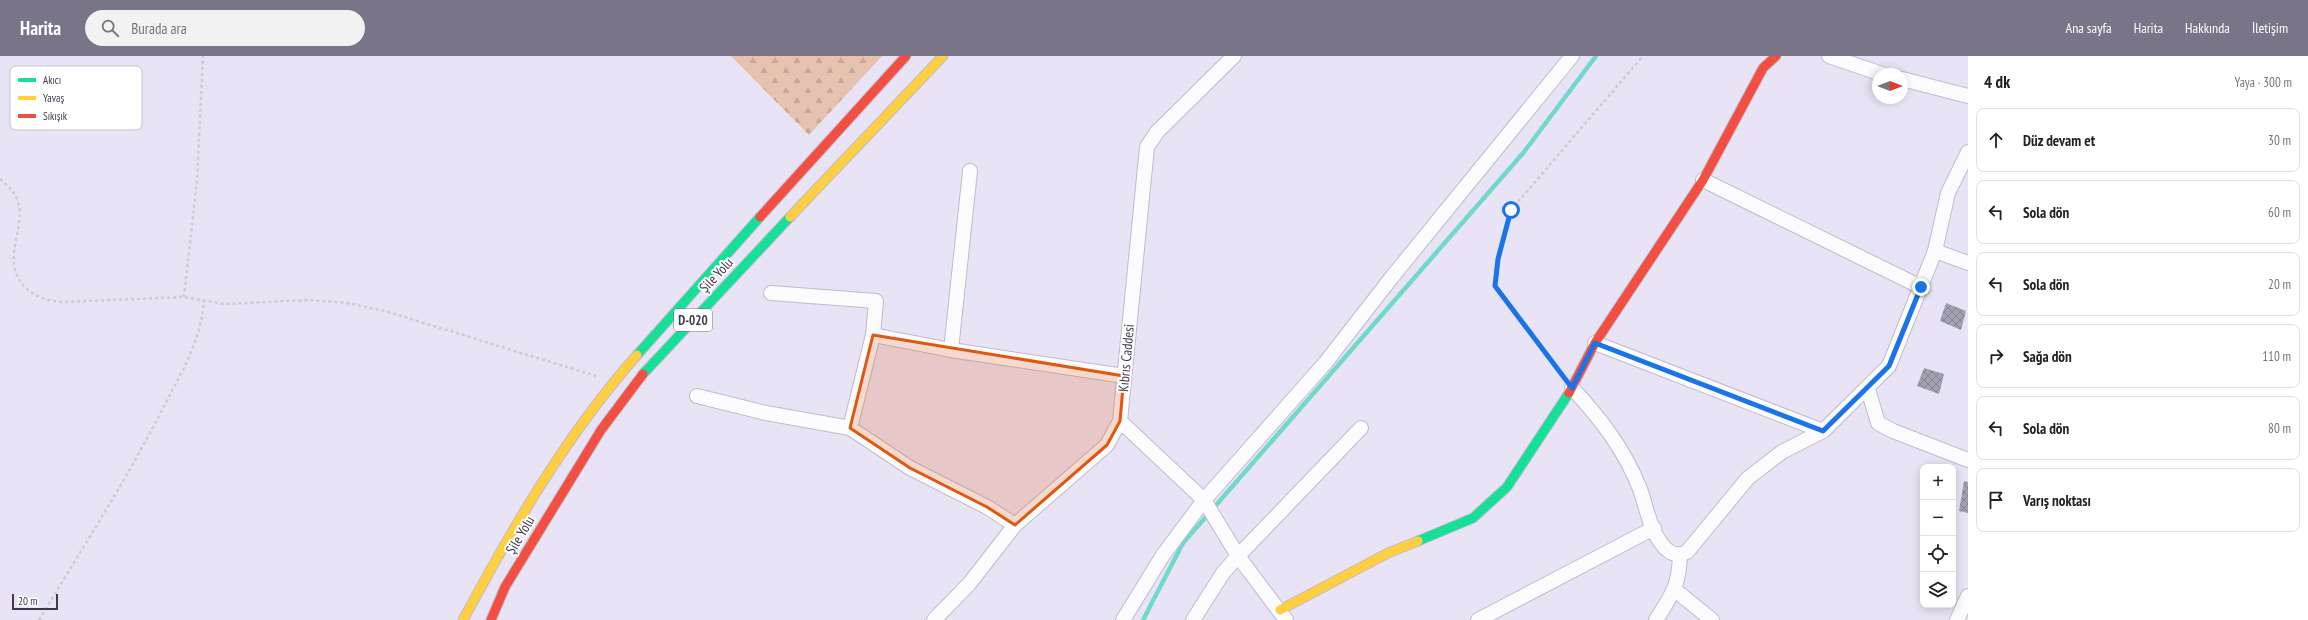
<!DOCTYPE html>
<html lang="tr">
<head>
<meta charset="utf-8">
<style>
	:root { --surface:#fff; --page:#f2f2f2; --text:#222; --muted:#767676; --line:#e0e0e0; --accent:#7a7488 }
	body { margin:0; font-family:"PT Sans Narrow",sans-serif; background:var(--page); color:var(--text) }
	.controls { position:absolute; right:12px; bottom:12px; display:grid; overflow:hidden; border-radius:8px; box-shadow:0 2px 10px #0003 }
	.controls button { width:36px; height:36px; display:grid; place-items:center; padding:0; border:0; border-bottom:1px solid var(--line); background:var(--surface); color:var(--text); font:20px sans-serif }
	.compass { position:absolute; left:1872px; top:12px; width:36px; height:36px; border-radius:50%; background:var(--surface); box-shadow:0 2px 10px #0003; rotate:90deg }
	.scale { position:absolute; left:12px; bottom:10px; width:46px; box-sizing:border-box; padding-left:4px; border:2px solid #3f384e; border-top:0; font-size:11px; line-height:14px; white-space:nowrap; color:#3f384e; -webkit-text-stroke:3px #fff; paint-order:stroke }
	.stop { position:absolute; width:12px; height:12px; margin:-9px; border:3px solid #1a73e8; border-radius:50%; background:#fff }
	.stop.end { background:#1a73e8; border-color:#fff; box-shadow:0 1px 4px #0008 }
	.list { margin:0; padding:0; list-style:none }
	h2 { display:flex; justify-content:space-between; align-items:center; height:52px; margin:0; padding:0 16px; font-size:17px }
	h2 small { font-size:13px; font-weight:400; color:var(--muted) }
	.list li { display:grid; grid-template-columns:26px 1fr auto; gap:12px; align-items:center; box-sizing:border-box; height:64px; margin:0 8px 8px; padding:0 8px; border:1px solid var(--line); border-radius:8px }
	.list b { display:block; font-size:15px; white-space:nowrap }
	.list em { font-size:13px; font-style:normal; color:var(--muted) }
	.icon { flex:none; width:22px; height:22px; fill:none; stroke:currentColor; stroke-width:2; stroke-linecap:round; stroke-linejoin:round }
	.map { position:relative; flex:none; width:1968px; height:564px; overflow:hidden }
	header { display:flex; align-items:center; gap:24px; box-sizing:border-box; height:56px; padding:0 20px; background:var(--accent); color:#fff }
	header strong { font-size:19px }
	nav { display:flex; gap:22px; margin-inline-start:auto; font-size:14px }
	.search { width:280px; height:36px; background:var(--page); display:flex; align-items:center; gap:10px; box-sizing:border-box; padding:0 14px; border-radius:22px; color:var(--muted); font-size:15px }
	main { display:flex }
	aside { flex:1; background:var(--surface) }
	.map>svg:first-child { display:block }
	.forest { fill:url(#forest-firs) }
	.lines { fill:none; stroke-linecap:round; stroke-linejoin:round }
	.stream { stroke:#73d8cc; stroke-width:4.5 }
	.building { fill:url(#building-cross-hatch) }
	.street-casing { stroke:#c0bbcc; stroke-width:16 }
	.fast-casing { stroke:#c0bbcc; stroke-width:11 }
	.slow-casing { stroke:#c0bbcc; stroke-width:11 }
	.jam-casing { stroke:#c0bbcc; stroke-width:11 }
	.path { stroke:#cdcbd1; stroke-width:2.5; stroke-dasharray:3 3; stroke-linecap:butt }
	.street { stroke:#fcfbfe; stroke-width:14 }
	.fast { stroke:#16e098; stroke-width:9 }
	.slow { stroke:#ffcf43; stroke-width:9 }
	.jam { stroke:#f24e42; stroke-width:9 }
	.route { stroke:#1a73e8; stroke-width:5 }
	.marked { fill:#e0570f; fill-opacity:0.2; stroke:#e0570f; stroke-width:3; stroke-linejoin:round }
	.labels { text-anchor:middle; stroke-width:4; stroke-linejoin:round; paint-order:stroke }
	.shield { fill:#fff; stroke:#797483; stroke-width:1 }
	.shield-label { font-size:13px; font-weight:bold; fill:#3f384e }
	.street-label { font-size:14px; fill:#3f384e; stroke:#fff }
	.key { fill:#fff; stroke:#c5c3ca; stroke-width:1 }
	.key-label { font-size:11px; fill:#3f384e }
</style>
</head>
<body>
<header>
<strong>Harita</strong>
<div class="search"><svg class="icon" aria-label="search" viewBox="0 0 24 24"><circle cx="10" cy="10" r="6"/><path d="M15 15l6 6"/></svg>Burada ara</div>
<nav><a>Ana sayfa</a><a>Harita</a><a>Hakkında</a><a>İletişim</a></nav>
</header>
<main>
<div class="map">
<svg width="1968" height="564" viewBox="0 0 1968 564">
	<defs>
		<pattern id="forest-firs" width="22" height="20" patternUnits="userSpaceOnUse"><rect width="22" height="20" fill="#e6c2b0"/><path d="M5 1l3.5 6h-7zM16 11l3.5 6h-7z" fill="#c6a799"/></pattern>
		<pattern id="building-cross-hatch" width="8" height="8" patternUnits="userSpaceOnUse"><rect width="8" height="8" fill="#a2a1b2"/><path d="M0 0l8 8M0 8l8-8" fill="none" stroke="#858493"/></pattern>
	</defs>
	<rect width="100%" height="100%" fill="#e9e4f5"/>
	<path class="forest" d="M 731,0 L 882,0 L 809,79 Z"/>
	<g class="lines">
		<path class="stream" d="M 1143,564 L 1183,487 L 1524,96 L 1596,0"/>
	</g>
	<g class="building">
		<path d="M 1946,247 L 1966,255 L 1961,274 L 1940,265 Z"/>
		<path d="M 1924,312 L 1944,318 L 1939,338 L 1917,330 Z"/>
		<path d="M 1964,425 L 1968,426 L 1968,457 L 1959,455 Z"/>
	</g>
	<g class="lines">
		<g class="street-casing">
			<g id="street">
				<path d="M 1829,0 L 1882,18"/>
				<path d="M 1902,23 L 1968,40"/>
				<path d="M 1703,124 L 1921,231"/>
				<path d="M 1935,195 L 1968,207"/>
				<path d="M 771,237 L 876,245 L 873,279 L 850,372"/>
				<path d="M 873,279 L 951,294 L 1124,320"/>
				<path d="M 1595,287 L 1823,375"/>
				<path d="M 951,294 L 970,115"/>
				<path d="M 1572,332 C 1601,363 1624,393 1640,433 C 1646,450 1650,473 1661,487 C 1668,497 1676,501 1687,496 L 1748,422 L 1782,396 L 1823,375 L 1889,310 L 1935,195 L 1948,137 L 1968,96"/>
				<path d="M 1868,333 L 1878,367 L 1893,375 L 1968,404"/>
				<path d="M 697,340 L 766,357 L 850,372 L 910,412 L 987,451 L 1015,469"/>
				<path d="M 1120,365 L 1204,444 L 1238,500 L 1286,564"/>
				<path d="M 1675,534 L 1712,564"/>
				<path d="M 934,564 L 969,528 L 1015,469 L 1107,389 L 1120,365 L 1147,91 L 1157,76 L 1234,0"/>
				<path d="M 1123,564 L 1163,499 L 1204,444 L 1326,306 L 1392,221 L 1572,0"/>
				<path d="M 1193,564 L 1223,517 L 1238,500 L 1361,372"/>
				<path d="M 1478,564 L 1654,472"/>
				<path d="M 1656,564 C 1672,539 1679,530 1680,499"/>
				<path d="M 1957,564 L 1968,540"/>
			</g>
		</g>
		<g class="fast-casing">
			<g id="fast">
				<path d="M 637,299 L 760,161"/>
				<path d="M 643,318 L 790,161"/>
				<path d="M 1418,485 L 1473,462 L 1507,431 L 1569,337"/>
			</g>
		</g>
		<g class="slow-casing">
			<g id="slow">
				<path d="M 790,161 L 943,0"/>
				<path d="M 1280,554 L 1388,497 L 1418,485"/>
				<path d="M 463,564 C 513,471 567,378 637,299"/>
			</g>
		</g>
		<g class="jam-casing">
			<g id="jam">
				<path d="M 760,161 L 906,0"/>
				<path d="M 1569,337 L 1595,287 L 1703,124 L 1763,12 L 1776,0"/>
				<path d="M 491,564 L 505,531 L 601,374 L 643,318"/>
			</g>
		</g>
		<g class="path">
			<path d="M 0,123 C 8,130 15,136 18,146 C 23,163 15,181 14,198 C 11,229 36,245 64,246 L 184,241 L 225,248 L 307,244 L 347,247 L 385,255 L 596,320"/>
			<path d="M 184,241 L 197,125 L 203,0"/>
			<path d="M 1561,317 L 1495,230 L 1498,203 L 1511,154 L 1643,0"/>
			<path d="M 39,564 C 81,494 126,425 163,352 C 181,317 201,285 204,245"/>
		</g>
		<use href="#street" class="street"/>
		<use href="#fast" class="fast"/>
		<use href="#slow" class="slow"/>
		<use href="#jam" class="jam"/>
	</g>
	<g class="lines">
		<path class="route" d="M 1511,154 L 1498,203 L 1495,230 L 1572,332 L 1595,287 L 1823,375 L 1889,310 L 1921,231"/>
	</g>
	<path class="marked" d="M 873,279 L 1124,320 L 1120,365 L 1107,389 L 1015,469 L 987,451 L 910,412 L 850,372 Z"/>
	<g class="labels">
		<rect class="shield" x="674" y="253" width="38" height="22" rx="3"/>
		<g class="shield-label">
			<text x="693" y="269">D-020</text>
		</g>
		<g class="street-label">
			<text transform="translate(716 219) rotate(-47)" y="5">Şile Yolu</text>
			<text transform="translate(1126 302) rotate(-85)" y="5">Kıbrıs Caddesi</text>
			<text transform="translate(520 479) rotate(-59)" y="5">Şile Yolu</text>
		</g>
	</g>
	<rect x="10" y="10" width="132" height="64" rx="6" class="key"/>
	<rect x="18" y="22" width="18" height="4" fill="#16e098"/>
	<rect x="18" y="40" width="18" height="4" fill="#ffcf43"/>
	<rect x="18" y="58" width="18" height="4" fill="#f24e42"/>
	<g class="key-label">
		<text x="43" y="28">Akıcı</text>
		<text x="43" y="46">Yavaş</text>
		<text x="43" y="64">Sıkışık</text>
	</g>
</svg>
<div class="controls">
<button>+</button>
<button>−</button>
<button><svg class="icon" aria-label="locate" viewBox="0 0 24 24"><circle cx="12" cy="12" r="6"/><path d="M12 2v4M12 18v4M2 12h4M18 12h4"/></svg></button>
<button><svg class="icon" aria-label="layers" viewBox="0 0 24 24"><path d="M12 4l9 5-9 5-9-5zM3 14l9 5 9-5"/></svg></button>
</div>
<svg class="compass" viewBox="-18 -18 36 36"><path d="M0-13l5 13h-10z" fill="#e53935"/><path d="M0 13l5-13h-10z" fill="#767676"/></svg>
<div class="scale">20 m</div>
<div class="stop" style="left:1511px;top:154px"></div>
<div class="stop end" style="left:1921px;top:231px"></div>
</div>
<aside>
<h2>4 dk<small>Yaya · 300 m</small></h2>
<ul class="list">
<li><svg class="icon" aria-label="ahead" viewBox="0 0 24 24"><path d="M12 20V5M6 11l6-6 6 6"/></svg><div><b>Düz devam et</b></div><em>30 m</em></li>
<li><svg class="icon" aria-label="left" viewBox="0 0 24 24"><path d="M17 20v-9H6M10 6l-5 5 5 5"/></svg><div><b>Sola dön</b></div><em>60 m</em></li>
<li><svg class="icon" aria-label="left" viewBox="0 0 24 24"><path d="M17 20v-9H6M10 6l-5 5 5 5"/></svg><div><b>Sola dön</b></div><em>20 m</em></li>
<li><svg class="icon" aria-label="right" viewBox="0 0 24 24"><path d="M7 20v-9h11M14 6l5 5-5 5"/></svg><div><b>Sağa dön</b></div><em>110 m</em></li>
<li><svg class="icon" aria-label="left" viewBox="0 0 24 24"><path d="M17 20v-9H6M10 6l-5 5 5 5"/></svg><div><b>Sola dön</b></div><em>80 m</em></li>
<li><svg class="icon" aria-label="arrive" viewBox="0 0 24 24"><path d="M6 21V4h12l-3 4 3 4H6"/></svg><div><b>Varış noktası</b></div></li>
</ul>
</aside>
</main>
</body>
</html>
